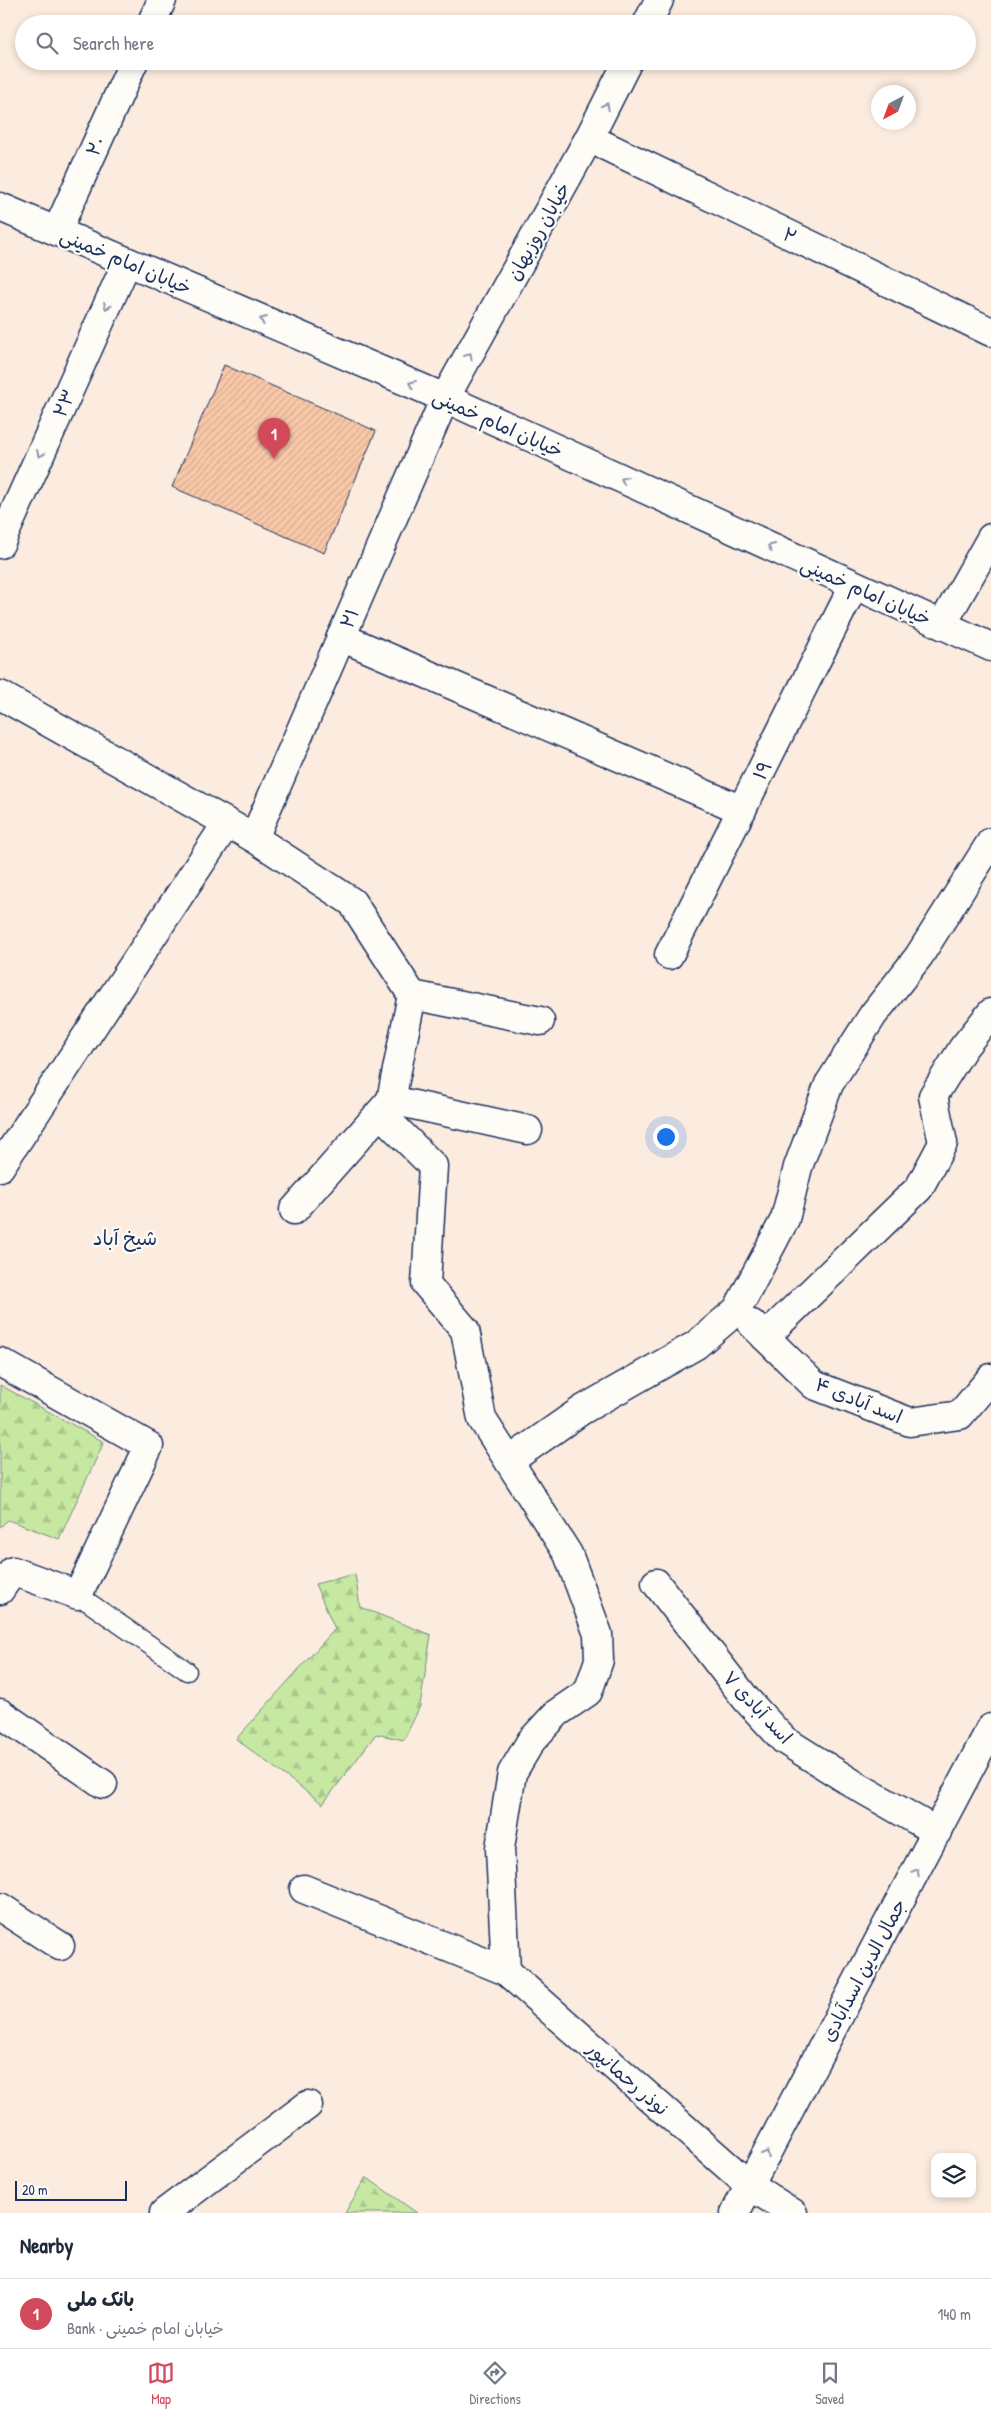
<!DOCTYPE html>
<html lang="en">
<head>
<meta charset="utf-8">
<style>
	:root { --surface:#fff; --page:#f2f2f3; --text:#1f2937; --muted:#747a83; --line:#e0e1e3; --accent:#d1495b }
	body { margin:0; font-family:"Patrick Hand","Playpen Sans Arabic",sans-serif; background:var(--page); color:var(--text) }
	.controls { position:absolute; right:15px; bottom:15px; display:grid; overflow:hidden; border-radius:10px; box-shadow:0 2px 8px #0003 }
	.controls button { width:45px; height:45px; display:grid; place-items:center; padding:0; border:0; border-bottom:1px solid var(--line); background:var(--surface); color:var(--text); font:25px sans-serif }
	.compass { position:absolute; left:871px; top:85px; width:45px; height:45px; border-radius:50%; background:var(--surface); box-shadow:0 2px 8px #0003; rotate:221deg }
	.scale { position:absolute; left:15px; bottom:12px; width:112px; box-sizing:border-box; padding-left:5px; border:2px solid #1b2f5e; border-top:0; font-size:14px; line-height:18px; white-space:nowrap; color:#1b2f5e; -webkit-text-stroke:4px #fdfcf7; paint-order:stroke }
	.you { position:absolute; left:665px; top:1136px; width:18px; height:18px; margin:-12px; border:4px solid #fff; border-radius:50%; background:#1a73e8; box-shadow:0 0 0 8px #1a73e833 }
	.badge { display:grid; place-items:center; width:32px; height:32px; border-radius:50%; background:var(--accent); color:#fff; font-size:16px; font-weight:700 }
	.pin { position:absolute; translate:-50% -41px; filter:drop-shadow(0 1px 2px #0008) }
	.pin::after { content:''; position:absolute; top:26px; width:18px; height:15px; background:inherit; clip-path:polygon(0 0,100% 0,50% 100%) }
	.list { margin:0; padding:0; list-style:none }
	h2 { display:flex; justify-content:space-between; align-items:center; height:65px; margin:0; padding:0 20px; font-size:21px }
	h2 small { font-size:16px; font-weight:400; color:var(--muted) }
	.list li { display:grid; grid-template-columns:32px 1fr auto; gap:15px; align-items:center; box-sizing:border-box; height:70px; padding:0 20px; border-top:1px solid var(--line) }
	.list b { display:block; font-size:19px; white-space:nowrap }
	.list p { margin:0; font-size:16px; white-space:nowrap; color:var(--muted) }
	.list em { font-size:16px; font-style:normal; color:var(--muted) }
	.icon { flex:none; width:28px; height:28px; fill:none; stroke:currentColor; stroke-width:2; stroke-linecap:round; stroke-linejoin:round }
	.map { position:relative; flex:none; width:991px; height:2213px; overflow:hidden }
	.search { position:absolute; background:var(--surface); box-shadow:0 2px 8px #0003; left:15px; right:15px; top:15px; height:55px; display:flex; align-items:center; gap:12px; box-sizing:border-box; padding:0 18px; border-radius:28px; color:var(--muted); font-size:19px }
	.sheet { height:135px; background:var(--surface) }
	nav { display:flex; justify-content:space-around; align-items:center; box-sizing:border-box; height:70px; border-top:1px solid var(--line); background:var(--surface); font-size:14px; color:var(--muted) }
	nav a { display:grid; justify-items:center; gap:2px }
	nav .on { color:var(--accent) }
	.map>svg:first-child { display:block }
	.forest { fill:url(#forest-firs); stroke:#708c80 }
	.building { fill:url(#building-hatch); stroke:#1b2f5e }
	.lines { fill:none; stroke-linecap:round; stroke-linejoin:round }
	.lane-casing { stroke:#1b2f5e; stroke-width:21 }
	.street-casing { stroke:#1b2f5e; stroke-width:31 }
	.secondary-casing { stroke:#1b2f5e; stroke-width:31 }
	.lane { stroke:#fdfcf7; stroke-width:18 }
	.street { stroke:#fdfcf7; stroke-width:28 }
	.secondary { stroke:#fdfcf7; stroke-width:28 }
	.oneway { stroke:#8c96aa }
	.labels { text-anchor:middle; stroke-width:4.5; stroke-linejoin:round; paint-order:stroke }
	.street-label { font-size:19px; fill:#1b2f5e; stroke:#fdfcf7 }
	.neighbourhood-label { font-size:20px; fill:#1b2f5e; stroke:#fdfcf7 }
</style>
</head>
<body>
<div class="map">
<svg width="991" height="2213" viewBox="0 0 991 2213">
	<defs>
		<pattern id="forest-firs" width="22" height="20" patternUnits="userSpaceOnUse" patternTransform="scale(1.25)"><rect width="22" height="20" fill="#c6e8a1"/><path d="M5 1l3.5 6h-7zM16 11l3.5 6h-7z" fill="#aac78d"/></pattern>
		<pattern id="building-hatch" width="6" height="6" patternUnits="userSpaceOnUse" patternTransform="scale(1.25)"><rect width="6" height="6" fill="#f9c8a8"/><path d="M-1 1l2-2M0 6l6-6M5 7l2-2" fill="none" stroke="#d5ac93"/></pattern>
	</defs>
	<rect width="100%" height="100%" fill="#fcecdf"/>
	<filter id="ink" filterUnits="userSpaceOnUse"><feTurbulence type="fractalNoise" baseFrequency=".02" numOctaves="2"/><feDisplacementMap in="SourceGraphic" scale="10" xChannelSelector="R" yChannelSelector="G"/><feConvolveMatrix kernelMatrix="1 2 1 2 8 2 1 2 1" color-interpolation-filters="sRGB"/></filter>
	<g filter="url(#ink)">
		<g class="forest">
			<path d="M 0,1385 L 104,1442 L 59,1539 L 8,1520 L 0,1527 Z"/>
			<path d="M 355,1574 L 360,1607 L 431,1635 L 420,1706 L 404,1740 L 376,1734 L 323,1804 L 236,1739 L 335,1629 L 315,1584 Z"/>
			<path d="M 366,2177 L 417,2213 L 345,2213 Z"/>
		</g>
		<path class="building" d="M 224,365 L 376,431 L 324,553 L 172,487 Z"/>
		<g class="lines">
			<g class="lane-casing">
				<path id="lane" d="M 78,1595 L 187,1671"/>
			</g>
			<g class="street-casing">
				<g id="street">
					<path d="M 151,24 L 162,0"/>
					<path d="M 589,138 L 991,332"/>
					<path d="M 57,231 L 134,61"/>
					<path d="M 0,544 L 127,262"/>
					<path d="M 942,625 L 991,538"/>
					<path d="M 341,637 L 742,810"/>
					<path d="M 0,695 L 254,838 L 352,902 L 412,995 L 387,1120 L 433,1166 L 426,1284 L 465,1330 L 482,1419 L 568,1554 L 598,1634 L 599,1660 L 588,1692 L 557,1713 L 531,1741 L 512,1773 L 500,1848 L 506,1971"/>
					<path d="M 254,838 L 445,398"/>
					<path d="M 669,955 L 854,585"/>
					<path d="M 412,995 L 540,1021"/>
					<path d="M 0,1167 L 227,823"/>
					<path d="M 294,1210 L 391,1100 L 528,1130"/>
					<path d="M 752,1324 L 814,1385 L 910,1422 L 960,1415 L 991,1378"/>
					<path d="M 765,1337 L 919,1188 L 943,1143 L 933,1096 L 963,1048 L 991,1013"/>
					<path d="M 0,1362 L 149,1446 L 78,1595 L 13,1571 L 0,1590"/>
					<path d="M 509,1461 L 582,1410 L 696,1345 L 737,1310 L 785,1219 L 798,1167 L 829,1084 L 873,1015 L 919,956 L 991,842"/>
					<path d="M 656,1583 L 746,1699 L 784,1740 L 857,1786 L 937,1832"/>
					<path d="M 0,1713 L 103,1784"/>
					<path d="M 304,1889 L 506,1971 L 749,2185 L 793,2213"/>
					<path d="M 0,1907 L 60,1946"/>
					<path d="M 164,2213 L 308,2105"/>
				</g>
			</g>
			<g class="secondary-casing">
				<g id="secondary">
					<path d="M 647,24 L 659,0"/>
					<path d="M 0,207 L 445,398 L 991,647"/>
					<path d="M 445,398 L 589,138 L 628,61"/>
					<path d="M 735,2213 L 991,1728"/>
				</g>
			</g>
			<use href="#lane" class="lane"/>
			<use href="#street" class="street"/>
			<use href="#secondary" class="secondary"/>
		</g>
		<defs><path id="oneway-chevron" d="M-2-3.5L2.5 0L-2 3.5" fill="none" stroke-width="1.6" stroke-linecap="round" stroke-linejoin="round" transform="scale(1.25)"/></defs>
		<g class="oneway">
			<use href="#oneway-chevron" transform="translate(606 106) rotate(-63)"/>
			<use href="#oneway-chevron" transform="translate(107 306) rotate(114)"/>
			<use href="#oneway-chevron" transform="translate(263 320) rotate(-157)"/>
			<use href="#oneway-chevron" transform="translate(469 356) rotate(-61)"/>
			<use href="#oneway-chevron" transform="translate(412 384) rotate(-157)"/>
			<use href="#oneway-chevron" transform="translate(40 454) rotate(114)"/>
			<use href="#oneway-chevron" transform="translate(624 480) rotate(-155)"/>
			<use href="#oneway-chevron" transform="translate(771 547) rotate(-155)"/>
			<use href="#oneway-chevron" transform="translate(916 1872) rotate(-62)"/>
			<use href="#oneway-chevron" transform="translate(766 2154) rotate(-62)"/>
		</g>
	</g>
	<g class="labels">
		<g class="street-label">
			<text transform="translate(95 146) rotate(-66)" y="7">۲۰</text>
			<text transform="translate(538 231) rotate(-61)" y="7">خیابان روزبهان</text>
			<text transform="translate(790 235) rotate(26)" y="7">۲</text>
			<text transform="translate(126 261) rotate(23)" y="7">خیابان امام خمینی</text>
			<text transform="translate(64 403) rotate(-66)" y="7">۲۳</text>
			<text transform="translate(498 423) rotate(24)" y="7">خیابان امام خمینی</text>
			<text transform="translate(866 591) rotate(24)" y="7">خیابان امام خمینی</text>
			<text transform="translate(349 618) rotate(-66)" y="7">۲۱</text>
			<text transform="translate(762 770) rotate(-63)" y="7">۱۹</text>
			<text transform="translate(859 1400) rotate(22)" y="7">اسد آبادی ۴</text>
			<text transform="translate(758 1707) rotate(47)" y="7">اسد آبادی ۷</text>
			<text transform="translate(863 1970) rotate(-62)" y="7">جمال الدین اسدآبادی</text>
			<text transform="translate(628 2078) rotate(41)" y="7">نوذر رحمانپور</text>
		</g>
		<g class="neighbourhood-label">
			<text x="125" y="1245">شیخ آباد</text>
		</g>
	</g>
</svg>
<div class="controls">
<button><svg class="icon" aria-label="layers" viewBox="0 0 24 24"><path d="M12 4l9 5-9 5-9-5zM3 14l9 5 9-5"/></svg></button>
</div>
<svg class="compass" viewBox="-18 -18 36 36"><path d="M0-13l5 13h-10z" fill="#e53935"/><path d="M0 13l5-13h-10z" fill="#747a83"/></svg>
<div class="scale">20 m</div>
<div class="you"></div>
<div class="pin badge" style="left:274px;top:459px">1</div>
<div class="search"><svg class="icon" aria-label="search" viewBox="0 0 24 24"><circle cx="10" cy="10" r="6"/><path d="M15 15l6 6"/></svg>Search here</div>
</div>
<section class="sheet">
<h2>Nearby<small></small></h2>
<ul class="list">
<li><span class="badge">1</span><div><b>بانک ملی</b><p>Bank · خیابان امام خمینی</p></div><em>140 m</em></li>
</ul>
</section>
<nav>
<a class="on"><svg class="icon" aria-label="map" viewBox="0 0 24 24"><path d="M3 6l6-2 6 2 6-2v14l-6 2-6-2-6 2zM9 4v14M15 6v14"/></svg>Map</a>
<a><svg class="icon" aria-label="directions" viewBox="0 0 24 24"><path d="M12 3l9 9-9 9-9-9zM9 14v-3h6M13 9l2 2-2 2"/></svg>Directions</a>
<a><svg class="icon" aria-label="saved" viewBox="0 0 24 24"><path d="M7 4h10v16l-5-4-5 4z"/></svg>Saved</a>
</nav>
</body>
</html>
